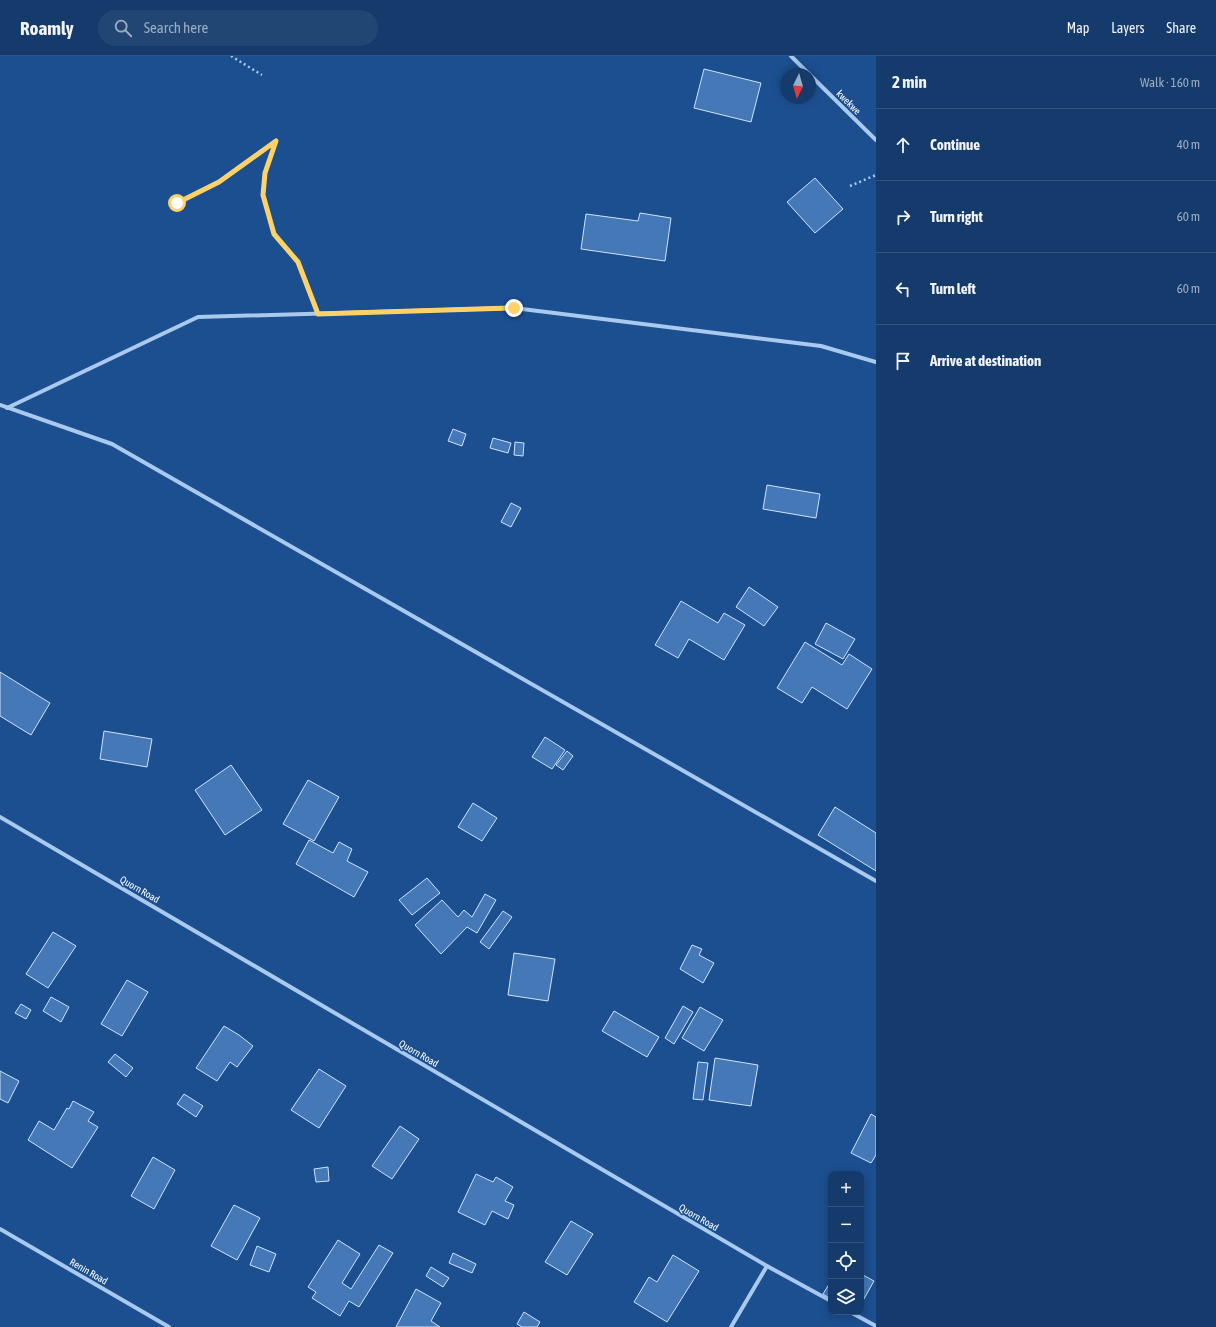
<!DOCTYPE html>
<html lang="en">
<head>
<meta charset="utf-8">
<style>
	:root { --surface:#143b6b; --page:#214673; --text:#f1f3f6; --muted:#9dadc1; --line:#33557e }
	body { margin:0; font-family:"Asap Condensed",sans-serif; background:var(--page); color:var(--text) }
	.controls { position:absolute; right:12px; bottom:12px; display:grid; overflow:hidden; border-radius:8px; box-shadow:0 2px 10px #0003 }
	.controls button { width:36px; height:36px; display:grid; place-items:center; padding:0; border:0; border-bottom:1px solid var(--line); background:var(--surface); color:var(--text); font:20px sans-serif }
	.compass { position:absolute; left:780px; top:12px; width:36px; height:36px; border-radius:50%; background:var(--surface); box-shadow:0 2px 10px #0003; rotate:185deg }
	.stop { position:absolute; width:12px; height:12px; margin:-9px; border:3px solid #ffd166; border-radius:50%; background:#fff }
	.stop.end { background:#ffd166; border-color:#fff; box-shadow:0 1px 4px #0008 }
	.list { margin:0; padding:0; list-style:none }
	h2 { display:flex; justify-content:space-between; align-items:center; height:52px; margin:0; padding:0 16px; font-size:17px }
	h2 small { font-size:13px; font-weight:400; color:var(--muted) }
	.list li { display:grid; grid-template-columns:26px 1fr auto; gap:12px; align-items:center; box-sizing:border-box; height:72px; padding:0 16px; border-top:1px solid var(--line) }
	.list b { display:block; font-size:15px; white-space:nowrap }
	.list em { font-size:13px; font-style:normal; color:var(--muted) }
	.icon { flex:none; width:22px; height:22px; fill:none; stroke:currentColor; stroke-width:2; stroke-linecap:round; stroke-linejoin:round }
	.map { position:relative; flex:none; width:876px; height:1271px; overflow:hidden }
	header { display:flex; align-items:center; gap:24px; box-sizing:border-box; height:56px; padding:0 20px; background:var(--surface); border-bottom:1px solid var(--line) }
	header strong { font-size:19px }
	nav { display:flex; gap:22px; margin-inline-start:auto; font-size:14px }
	.search { width:280px; height:36px; background:var(--page); display:flex; align-items:center; gap:10px; box-sizing:border-box; padding:0 14px; border-radius:22px; color:var(--muted); font-size:15px }
	main { display:flex }
	aside { flex:1; background:var(--surface) }
	.map>svg:first-child { display:block }
	.building { fill:#4478b7; stroke:#cfe3fa }
	.lines { fill:none; stroke-linecap:round; stroke-linejoin:round }
	.path { stroke:#a9c9ee; stroke-width:2.5; stroke-dasharray:2 3; stroke-linecap:butt }
	.street { stroke:#a9c9ee; stroke-width:4 }
	.route { stroke:#ffd166; stroke-width:5 }
	.labels { text-anchor:middle; stroke-width:3; stroke-linejoin:round; paint-order:stroke }
	.street-label { font-size:10px; fill:#fff; stroke:#1b4f8f }
</style>
</head>
<body>
<header>
<strong>Roamly</strong>
<div class="search"><svg class="icon" aria-label="search" viewBox="0 0 24 24"><circle cx="10" cy="10" r="6"/><path d="M15 15l6 6"/></svg>Search here</div>
<nav><a>Map</a><a>Layers</a><a>Share</a></nav>
</header>
<main>
<div class="map">
<svg width="876" height="1271" viewBox="0 0 876 1271">
	<rect width="100%" height="100%" fill="#1b4f8f"/>
	<g class="building">
		<path d="M 704,13 L 761,27 L 751,66 L 694,52 Z"/>
		<path d="M 815,122 L 843,153 L 815,177 L 787,146 Z"/>
		<path d="M 640,157 L 671,162 L 665,205 L 581,193 L 586,158 L 638,165 Z"/>
		<path d="M 453,373 L 466,378 L 462,390 L 448,385 Z"/>
		<path d="M 493,382 L 511,387 L 508,397 L 490,392 Z"/>
		<path d="M 515,386 L 524,387 L 523,400 L 514,399 Z"/>
		<path d="M 767,429 L 820,438 L 816,462 L 763,453 Z"/>
		<path d="M 511,447 L 521,452 L 511,471 L 501,466 Z"/>
		<path d="M 749,531 L 778,551 L 764,570 L 736,551 Z"/>
		<path d="M 681,545 L 718,567 L 724,557 L 745,569 L 724,604 L 689,583 L 678,602 L 655,589 Z"/>
		<path d="M 826,567 L 855,583 L 843,603 L 815,588 Z"/>
		<path d="M 805,586 L 842,609 L 849,598 L 872,613 L 847,653 L 812,631 L 802,647 L 777,632 Z"/>
		<path d="M 0,616 L 50,647 L 31,679 L 0,660 Z"/>
		<path d="M 104,675 L 152,683 L 147,711 L 100,703 Z"/>
		<path d="M 545,681 L 565,694 L 552,713 L 532,701 Z"/>
		<path d="M 567,695 L 573,700 L 563,714 L 556,709 Z"/>
		<path d="M 231,709 L 262,754 L 225,779 L 195,734 Z"/>
		<path d="M 308,724 L 339,741 L 314,785 L 283,768 Z"/>
		<path d="M 473,747 L 497,762 L 482,785 L 458,771 Z"/>
		<path d="M 835,751 L 876,777 L 876,815 L 818,779 Z"/>
		<path d="M 309,784 L 333,797 L 339,786 L 352,793 L 347,805 L 368,816 L 354,841 L 296,808 Z"/>
		<path d="M 427,822 L 440,837 L 412,859 L 399,844 Z"/>
		<path d="M 485,838 L 496,844 L 477,877 L 467,871 L 441,898 L 415,869 L 442,844 L 458,861 L 464,854 L 472,861 Z"/>
		<path d="M 503,855 L 512,861 L 489,893 L 480,886 Z"/>
		<path d="M 53,876 L 76,890 L 48,932 L 26,918 Z"/>
		<path d="M 692,889 L 702,893 L 699,899 L 714,907 L 703,927 L 680,913 Z"/>
		<path d="M 514,897 L 555,903 L 548,945 L 508,939 Z"/>
		<path d="M 127,924 L 148,936 L 122,980 L 101,968 Z"/>
		<path d="M 51,941 L 69,951 L 61,966 L 43,955 Z"/>
		<path d="M 21,948 L 31,954 L 26,963 L 15,957 Z"/>
		<path d="M 683,950 L 693,956 L 674,988 L 665,982 Z"/>
		<path d="M 700,951 L 723,964 L 704,995 L 682,982 Z"/>
		<path d="M 614,955 L 659,981 L 647,1001 L 602,975 Z"/>
		<path d="M 224,970 L 239,979 L 253,990 L 237,1011 L 230,1006 L 217,1025 L 196,1012 Z"/>
		<path d="M 115,998 L 133,1012 L 126,1021 L 108,1006 Z"/>
		<path d="M 715,1002 L 758,1009 L 751,1050 L 709,1044 Z"/>
		<path d="M 698,1006 L 708,1007 L 703,1044 L 693,1043 Z"/>
		<path d="M 319,1013 L 346,1030 L 319,1072 L 291,1054 Z"/>
		<path d="M 0,1015 L 19,1025 L 8,1047 L 0,1043 Z"/>
		<path d="M 184,1038 L 203,1050 L 196,1061 L 177,1048 Z"/>
		<path d="M 73,1045 L 94,1056 L 88,1065 L 98,1071 L 72,1112 L 28,1084 L 39,1065 L 54,1074 L 67,1052 L 69,1053 Z"/>
		<path d="M 871,1058 L 876,1061 L 876,1099 L 871,1107 L 851,1097 Z"/>
		<path d="M 400,1070 L 419,1083 L 392,1123 L 372,1110 Z"/>
		<path d="M 153,1101 L 175,1114 L 154,1153 L 131,1140 Z"/>
		<path d="M 328,1111 L 329,1125 L 316,1126 L 314,1113 Z"/>
		<path d="M 476,1118 L 493,1126 L 496,1121 L 513,1131 L 505,1145 L 514,1149 L 508,1163 L 492,1155 L 485,1169 L 458,1156 Z"/>
		<path d="M 234,1149 L 260,1162 L 237,1204 L 211,1190 Z"/>
		<path d="M 571,1165 L 593,1178 L 567,1219 L 545,1206 Z"/>
		<path d="M 338,1184 L 360,1198 L 342,1227 L 351,1233 L 379,1189 L 393,1197 L 359,1251 L 349,1245 L 340,1260 L 312,1242 L 316,1236 L 308,1231 Z"/>
		<path d="M 257,1190 L 276,1198 L 269,1216 L 250,1209 Z"/>
		<path d="M 453,1197 L 476,1208 L 472,1217 L 449,1207 Z"/>
		<path d="M 673,1199 L 699,1215 L 667,1266 L 634,1246 L 649,1221 L 657,1226 Z"/>
		<path d="M 431,1211 L 449,1222 L 443,1231 L 426,1220 Z"/>
		<path d="M 861,1218 L 874,1225 L 861,1248 Z"/>
		<path d="M 831,1225 L 831,1243 L 823,1238 Z"/>
		<path d="M 416,1233 L 441,1247 L 431,1265 L 440,1271 L 396,1271 Z"/>
		<path d="M 524,1256 L 540,1266 L 537,1271 L 522,1271 L 517,1268 Z"/>
	</g>
	<g class="lines">
		<g class="path">
			<path d="M 231,0 L 262,19"/>
			<path d="M 276,85 L 265,117 L 263,139 L 274,178 L 298,206 L 314,246"/>
			<path d="M 850,130 L 876,119"/>
			<path d="M 177,147 L 219,126 L 276,86"/>
		</g>
		<g class="street">
			<path d="M 791,0 L 809,18"/>
			<path d="M 810,19 L 876,84"/>
			<path d="M 0,349 L 112,388 L 876,825"/>
			<path d="M 7,352 L 198,261 L 514,252 L 821,290 L 876,306"/>
			<path d="M 0,761 L 767,1210 L 831,1245"/>
			<path d="M 0,1173 L 169,1271"/>
			<path d="M 850,1256 L 876,1270"/>
			<path d="M 731,1271 L 767,1210"/>
		</g>
	</g>
	<g class="lines">
		<path class="route" d="M 177,147 L 219,126 L 276,85 L 265,117 L 263,139 L 274,178 L 298,206 L 318,258 L 514,252"/>
	</g>
	<g class="labels">
		<g class="street-label">
			<text transform="translate(849 46) rotate(45)" y="4">kwekwe</text>
			<text transform="translate(140 833) rotate(30)" y="4">Quorn Road</text>
			<text transform="translate(419 997) rotate(30)" y="4">Quorn Road</text>
			<text transform="translate(699 1161) rotate(30)" y="4">Quorn Road</text>
			<text transform="translate(89 1215) rotate(30)" y="4">Renin Road</text>
		</g>
	</g>
</svg>
<div class="controls">
<button>+</button>
<button>−</button>
<button><svg class="icon" aria-label="locate" viewBox="0 0 24 24"><circle cx="12" cy="12" r="6"/><path d="M12 2v4M12 18v4M2 12h4M18 12h4"/></svg></button>
<button><svg class="icon" aria-label="layers" viewBox="0 0 24 24"><path d="M12 4l9 5-9 5-9-5zM3 14l9 5 9-5"/></svg></button>
</div>
<svg class="compass" viewBox="-18 -18 36 36"><path d="M0-13l5 13h-10z" fill="#e53935"/><path d="M0 13l5-13h-10z" fill="#9dadc1"/></svg>
<div class="stop" style="left:177px;top:147px"></div>
<div class="stop end" style="left:514px;top:252px"></div>
</div>
<aside>
<h2>2 min<small>Walk · 160 m</small></h2>
<ul class="list">
<li><svg class="icon" aria-label="ahead" viewBox="0 0 24 24"><path d="M12 20V5M6 11l6-6 6 6"/></svg><div><b>Continue</b></div><em>40 m</em></li>
<li><svg class="icon" aria-label="right" viewBox="0 0 24 24"><path d="M7 20v-9h11M14 6l5 5-5 5"/></svg><div><b>Turn right</b></div><em>60 m</em></li>
<li><svg class="icon" aria-label="left" viewBox="0 0 24 24"><path d="M17 20v-9H6M10 6l-5 5 5 5"/></svg><div><b>Turn left</b></div><em>60 m</em></li>
<li><svg class="icon" aria-label="arrive" viewBox="0 0 24 24"><path d="M6 21V4h12l-3 4 3 4H6"/></svg><div><b>Arrive at destination</b></div></li>
</ul>
</aside>
</main>
</body>
</html>
